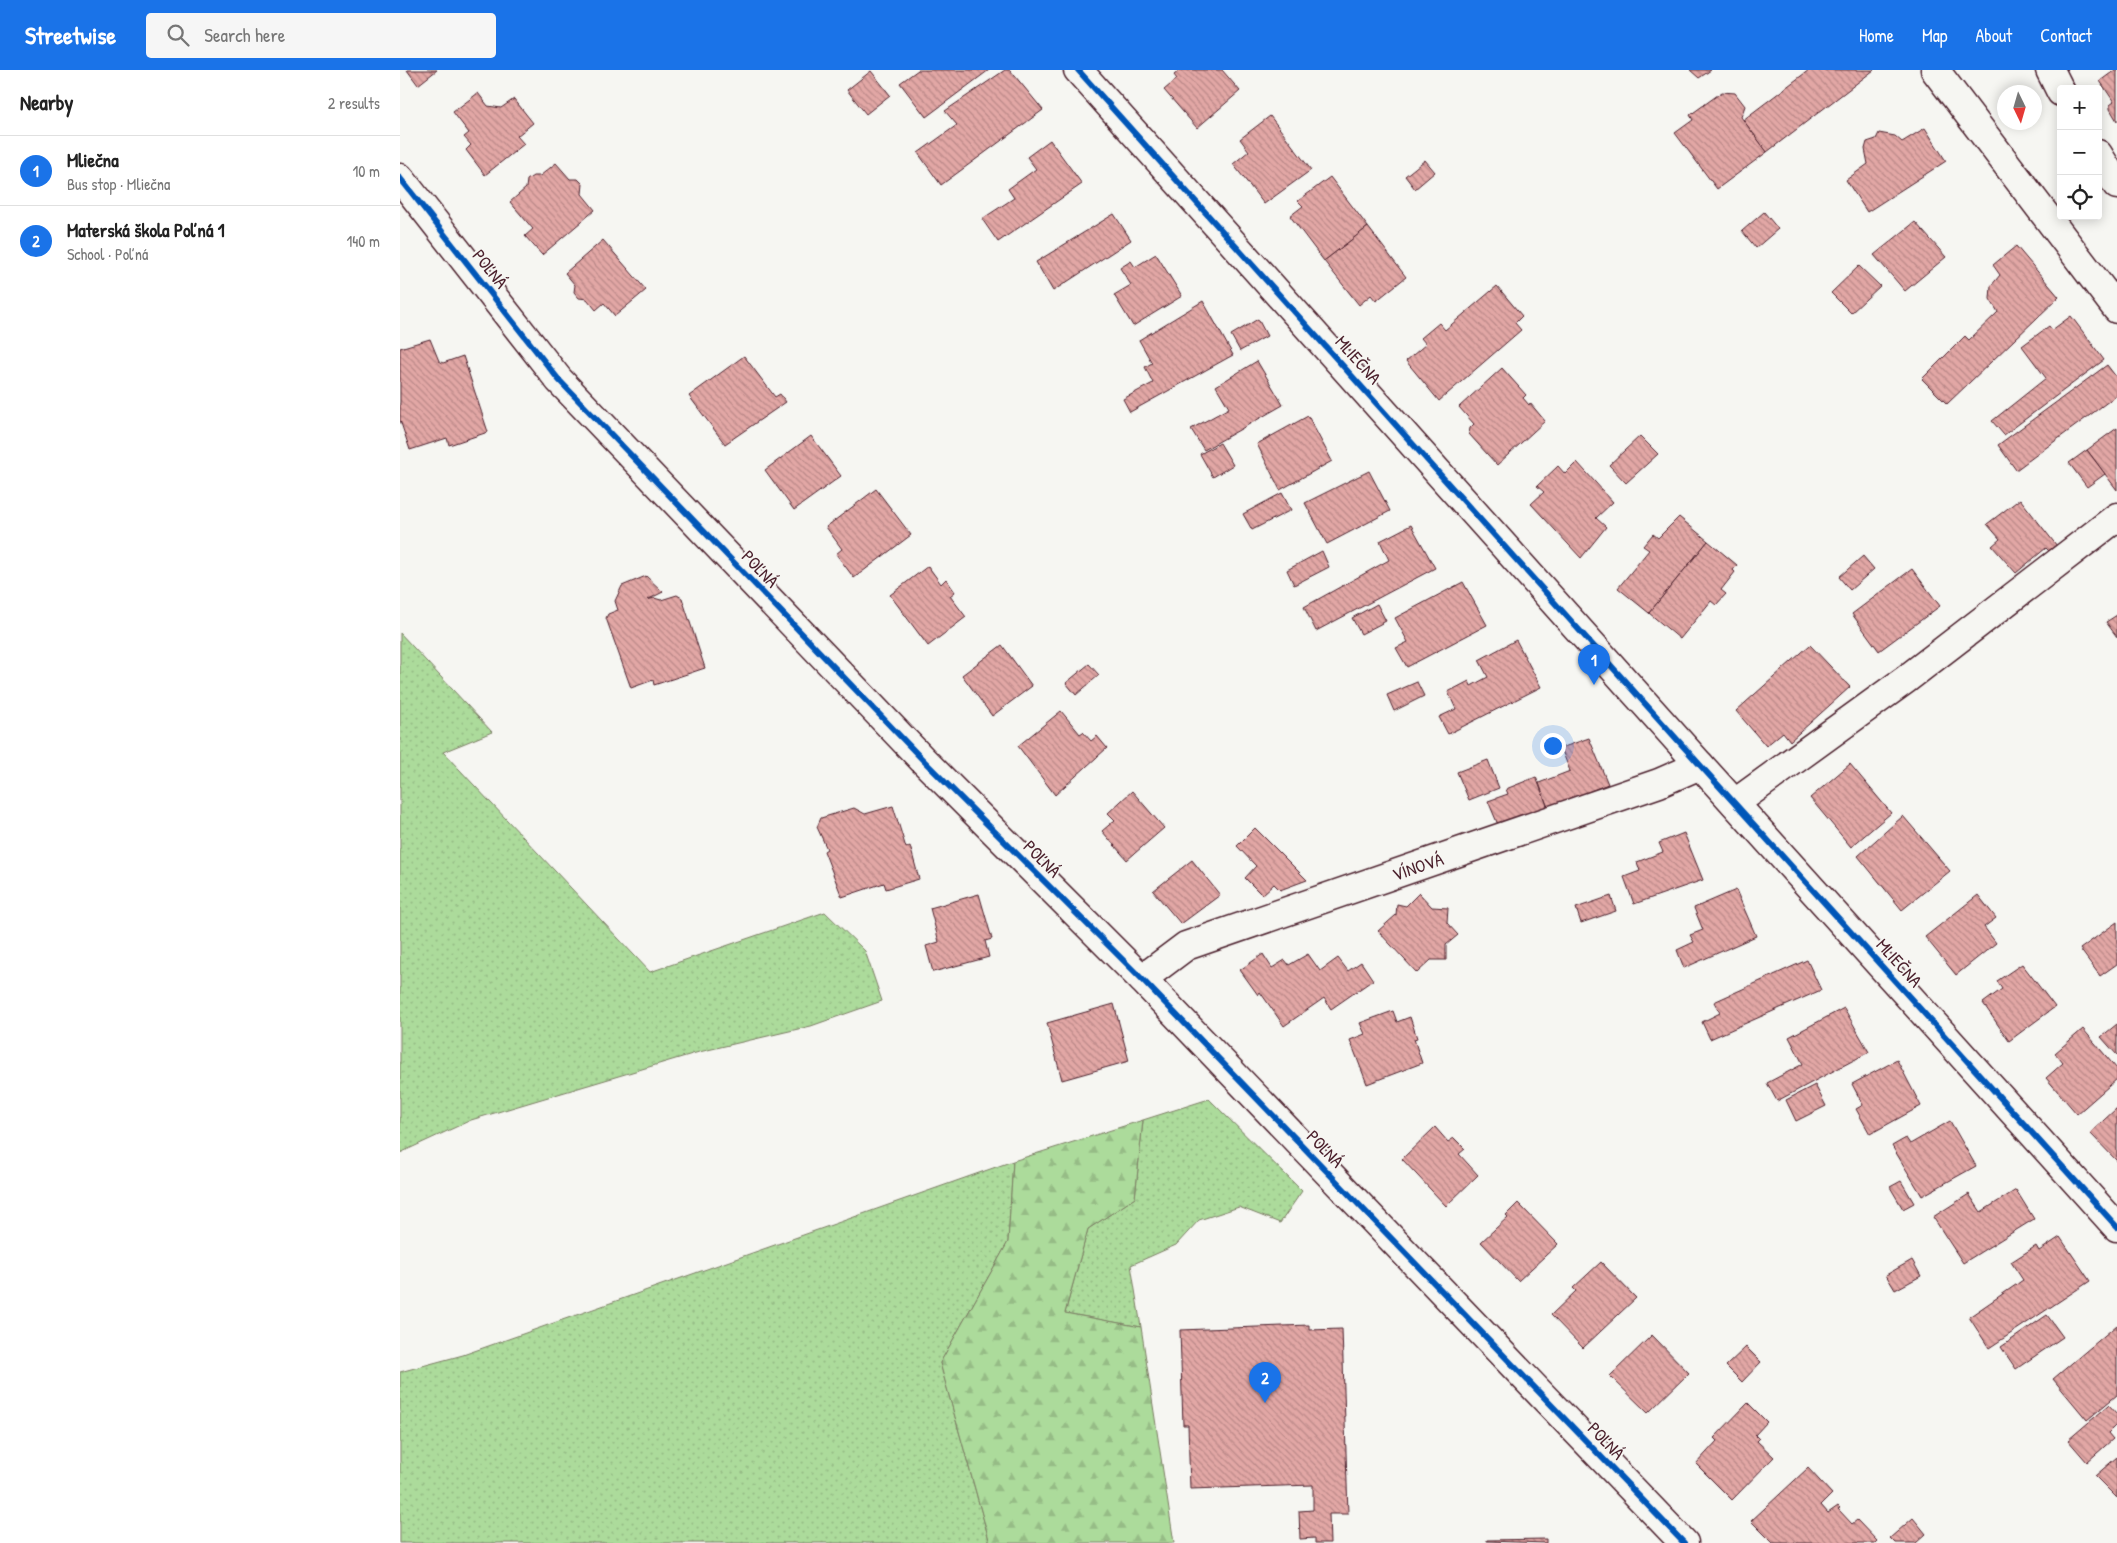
<!DOCTYPE html>
<html lang="en">
<head>
<meta charset="utf-8">
<style>
	:root { --surface:#fff; --page:#f6f6f6; --text:#222; --muted:#767676; --line:#e0e0e0; --accent:#1a73e8 }
	body { margin:0; font-family:"Patrick Hand",sans-serif; background:var(--page); color:var(--text) }
	.controls { position:absolute; right:15px; top:15px; display:grid; overflow:hidden; border-radius:5px; box-shadow:0 2px 12px #0003 }
	.controls button { width:45px; height:45px; display:grid; place-items:center; padding:0; border:0; border-bottom:1px solid var(--line); background:var(--surface); color:var(--text); font:25px sans-serif }
	.compass { position:absolute; left:1597px; top:15px; width:45px; height:45px; border-radius:50%; background:var(--surface); box-shadow:0 2px 12px #0003; rotate:175deg }
	.you { position:absolute; left:1152px; top:675px; width:18px; height:18px; margin:-12px; border:4px solid #fff; border-radius:50%; background:#1a73e8; box-shadow:0 0 0 8px #1a73e833 }
	.badge { display:grid; place-items:center; width:32px; height:32px; border-radius:50%; background:var(--accent); color:#fff; font-size:16px; font-weight:700 }
	.pin { position:absolute; translate:-50% -41px; filter:drop-shadow(0 1px 2px #0008) }
	.pin::after { content:''; position:absolute; top:26px; width:18px; height:15px; background:inherit; clip-path:polygon(0 0,100% 0,50% 100%) }
	.list { margin:0; padding:0; list-style:none }
	h2 { display:flex; justify-content:space-between; align-items:center; height:65px; margin:0; padding:0 20px; font-size:21px }
	h2 small { font-size:16px; font-weight:400; color:var(--muted) }
	.list li { display:grid; grid-template-columns:32px 1fr auto; gap:15px; align-items:center; box-sizing:border-box; height:70px; padding:0 20px; border-top:1px solid var(--line) }
	.list b { display:block; font-size:19px; white-space:nowrap }
	.list p { margin:0; font-size:16px; white-space:nowrap; color:var(--muted) }
	.list em { font-size:16px; font-style:normal; color:var(--muted) }
	.icon { flex:none; width:28px; height:28px; fill:none; stroke:currentColor; stroke-width:2; stroke-linecap:round; stroke-linejoin:round }
	.map { position:relative; flex:none; width:1717px; height:1473px; overflow:hidden }
	header { display:flex; align-items:center; gap:30px; box-sizing:border-box; height:70px; padding:0 25px; background:var(--accent); color:#fff }
	header strong { font-size:24px }
	nav { display:flex; gap:28px; margin-inline-start:auto; font-size:18px }
	.search { width:350px; height:45px; background:var(--page); display:flex; align-items:center; gap:12px; box-sizing:border-box; padding:0 18px; border-radius:5px; color:var(--muted); font-size:19px }
	main { display:flex }
	aside { flex:1; background:var(--surface) }
	.map>svg:first-child { display:block }
	.green { fill:url(#green-dots); stroke:#7b7d63 }
	.forest { fill:url(#forest-firs); stroke:#7b7d63 }
	.building { fill:url(#building-back-hatch); stroke:#4a1f2b }
	.lines { fill:none; stroke-linecap:round; stroke-linejoin:round }
	.minor-casing { stroke:#4a1f2b; stroke-width:31 }
	.minor { stroke:#f6f6f2; stroke-width:28 }
	.cycleway-casing { stroke:#f6f6f2; stroke-width:9 }
	.cycleway { stroke:#0057b8; stroke-width:6 }
	.labels { text-anchor:middle; stroke-width:4; stroke-linejoin:round; paint-order:stroke }
	.street-label { font-size:18px; fill:#4a1f2b; stroke:#f6f6f2 }
</style>
</head>
<body>
<header>
<strong>Streetwise</strong>
<div class="search"><svg class="icon" aria-label="search" viewBox="0 0 24 24"><circle cx="10" cy="10" r="6"/><path d="M15 15l6 6"/></svg>Search here</div>
<nav><a>Home</a><a>Map</a><a>About</a><a>Contact</a></nav>
</header>
<main>
<aside>
<h2>Nearby<small>2 results</small></h2>
<ul class="list">
<li><span class="badge">1</span><div><b>Mliečna</b><p>Bus stop · Mliečna</p></div><em>10 m</em></li>
<li><span class="badge">2</span><div><b>Materská škola Poľná 1</b><p>School · Poľná</p></div><em>140 m</em></li>
</ul>
</aside>
<div class="map">
<svg width="1717" height="1473" viewBox="0 0 1717 1473">
	<defs>
		<pattern id="green-dots" width="8" height="8" patternUnits="userSpaceOnUse" patternTransform="scale(1.25)"><rect width="8" height="8" fill="#acdb9b"/><path d="M2 2h.1M6 6h.1" fill="none" stroke="#96bc86" stroke-width="1.8" stroke-linecap="round"/></pattern>
		<pattern id="forest-firs" width="22" height="20" patternUnits="userSpaceOnUse" patternTransform="scale(1.25)"><rect width="22" height="20" fill="#acdb9b"/><path d="M5 1l3.5 6h-7zM16 11l3.5 6h-7z" fill="#96bc86"/></pattern>
		<pattern id="building-back-hatch" width="6" height="6" patternUnits="userSpaceOnUse" patternTransform="scale(1.25)"><rect width="6" height="6" fill="#e2a7a5"/><path d="M-1 5l2 2M0 0l6 6M5-1l2 2" fill="none" stroke="#b98787"/></pattern>
	</defs>
	<rect width="100%" height="100%" fill="#f6f6f2"/>
	<filter id="ink" filterUnits="userSpaceOnUse"><feTurbulence type="fractalNoise" baseFrequency=".02" numOctaves="2"/><feDisplacementMap in="SourceGraphic" scale="10" xChannelSelector="R" yChannelSelector="G"/><feConvolveMatrix kernelMatrix="1 2 1 2 8 2 1 2 1" color-interpolation-filters="sRGB"/></filter>
	<g filter="url(#ink)">
		<g class="green">
			<path d="M 0,563 L 92,662 L 43,682 L 250,902 L 425,842 L 465,881 L 482,931 L 411,956 L 299,982 L 71,1050 L 0,1083 Z"/>
			<path d="M 809,1029 L 902,1121 L 880,1153 L 839,1137 L 799,1150 L 776,1175 L 731,1195 L 741,1257 L 665,1243 L 688,1159 L 735,1128 L 743,1050 Z"/>
			<path d="M 613,1091 L 608,1172 L 540,1293 L 590,1473 L 0,1473 L 0,1302 L 63,1285 Z"/>
		</g>
		<path class="forest" d="M 743,1050 L 735,1128 L 688,1159 L 665,1243 L 741,1257 L 774,1473 L 590,1473 L 540,1293 L 608,1172 L 613,1091 Z"/>
		<g class="building">
			<path d="M 7,0 L 37,0 L 18,15 Z"/>
			<path d="M 518,0 L 589,0 L 526,47 L 500,13 Z"/>
			<path d="M 605,0 L 610,0 L 643,40 L 541,115 L 518,83 L 557,55 L 545,41 Z"/>
			<path d="M 780,0 L 822,0 L 840,21 L 797,58 L 764,20 L 777,9 L 774,5 Z"/>
			<path d="M 1290,0 L 1311,0 L 1299,8 Z"/>
			<path d="M 1409,0 L 1474,0 L 1367,82 L 1343,50 Z"/>
			<path d="M 1715,0 L 1717,0 L 1717,51 L 1710,39 L 1710,35 L 1714,32 L 1700,11 Z"/>
			<path d="M 471,1 L 490,25 L 466,44 L 447,20 Z"/>
			<path d="M 1322,22 L 1335,23 L 1345,36 L 1341,47 L 1367,82 L 1317,119 L 1275,63 L 1293,50 L 1290,45 Z"/>
			<path d="M 78,23 L 88,36 L 101,38 L 114,29 L 133,53 L 117,66 L 124,74 L 85,105 L 66,80 L 71,75 L 64,67 L 69,63 L 53,42 Z"/>
			<path d="M 870,46 L 911,100 L 864,134 L 833,94 L 849,81 L 840,69 Z"/>
			<path d="M 1525,58 L 1546,91 L 1467,142 L 1446,110 L 1468,94 L 1465,79 L 1467,72 L 1476,69 L 1479,63 L 1495,66 L 1502,72 Z"/>
			<path d="M 650,70 L 682,114 L 598,172 L 582,149 L 614,128 L 608,119 L 636,99 L 627,87 Z"/>
			<path d="M 1025,90 L 1035,102 L 1015,119 L 1005,106 Z"/>
			<path d="M 156,93 L 170,109 L 178,109 L 183,114 L 182,124 L 195,140 L 142,185 L 125,166 L 133,159 L 110,132 L 126,118 L 127,110 L 133,106 L 140,106 Z"/>
			<path d="M 930,107 L 968,157 L 924,191 L 890,146 L 903,136 L 898,131 Z"/>
			<path d="M 1364,142 L 1378,159 L 1356,178 L 1342,161 Z"/>
			<path d="M 714,144 L 731,170 L 653,221 L 636,192 Z"/>
			<path d="M 1515,152 L 1546,187 L 1505,221 L 1474,185 Z"/>
			<path d="M 968,157 L 1006,207 L 976,231 L 971,225 L 959,235 L 924,191 Z"/>
			<path d="M 203,170 L 246,220 L 215,246 L 204,233 L 196,240 L 187,229 L 179,228 L 174,222 L 175,215 L 165,203 Z"/>
			<path d="M 1616,176 L 1659,227 L 1547,334 L 1522,309 L 1565,266 L 1569,270 L 1598,242 L 1590,229 L 1591,216 L 1600,205 L 1593,195 Z"/>
			<path d="M 756,184 L 782,226 L 733,256 L 714,225 L 731,215 L 720,198 L 731,191 L 735,197 Z"/>
			<path d="M 1459,196 L 1480,216 L 1451,243 L 1431,223 Z"/>
			<path d="M 1097,216 L 1122,246 L 1115,253 L 1121,260 L 1039,331 L 1006,291 L 1026,274 L 1021,268 L 1039,253 L 1045,260 Z"/>
			<path d="M 803,231 L 833,285 L 730,342 L 723,329 L 753,313 L 745,297 L 752,293 L 739,270 Z"/>
			<path d="M 1671,246 L 1704,290 L 1604,365 L 1592,351 L 1646,308 L 1622,276 L 1649,256 L 1652,260 Z"/>
			<path d="M 858,249 L 867,266 L 840,281 L 831,265 Z"/>
			<path d="M 30,269 L 39,291 L 43,293 L 63,286 L 88,362 L 49,375 L 47,368 L 10,380 L 0,350 L 0,278 Z"/>
			<path d="M 344,286 L 375,327 L 380,324 L 386,332 L 325,374 L 289,326 Z"/>
			<path d="M 857,291 L 883,335 L 804,380 L 791,359 L 829,338 L 816,316 Z"/>
			<path d="M 1707,295 L 1717,308 L 1717,325 L 1616,400 L 1598,375 Z"/>
			<path d="M 1102,298 L 1126,325 L 1123,328 L 1129,335 L 1130,333 L 1145,351 L 1097,395 L 1069,364 L 1070,358 L 1074,354 L 1059,337 Z"/>
			<path d="M 908,346 L 932,391 L 880,420 L 857,374 Z"/>
			<path d="M 1717,358 L 1717,420 L 1687,380 Z"/>
			<path d="M 411,366 L 441,406 L 394,440 L 365,400 Z"/>
			<path d="M 1240,366 L 1258,384 L 1226,413 L 1209,395 Z"/>
			<path d="M 820,373 L 833,395 L 813,407 L 800,384 Z"/>
			<path d="M 1687,380 L 1705,404 L 1687,417 L 1669,393 Z"/>
			<path d="M 1177,392 L 1213,432 L 1196,448 L 1206,457 L 1181,488 L 1131,434 L 1144,422 L 1137,416 L 1158,396 L 1165,404 Z"/>
			<path d="M 969,401 L 990,441 L 927,474 L 905,433 Z"/>
			<path d="M 476,419 L 511,465 L 454,508 L 436,484 L 442,479 L 426,457 Z"/>
			<path d="M 882,423 L 891,440 L 852,460 L 843,444 Z"/>
			<path d="M 1620,429 L 1657,476 L 1650,482 L 1646,478 L 1616,503 L 1592,476 L 1600,469 L 1587,454 Z"/>
			<path d="M 1279,447 L 1308,471 L 1249,543 L 1218,518 L 1249,480 L 1243,476 L 1253,464 L 1258,468 Z"/>
			<path d="M 1011,455 L 1035,498 L 916,561 L 904,537 L 989,490 L 980,471 Z"/>
			<path d="M 1308,471 L 1337,495 L 1333,500 L 1335,502 L 1321,520 L 1326,524 L 1316,535 L 1311,531 L 1280,569 L 1249,543 Z"/>
			<path d="M 922,481 L 929,497 L 894,515 L 887,500 Z"/>
			<path d="M 1463,486 L 1474,499 L 1450,520 L 1439,507 Z"/>
			<path d="M 528,496 L 541,514 L 546,509 L 555,522 L 550,526 L 566,547 L 528,576 L 490,525 Z"/>
			<path d="M 1512,499 L 1540,536 L 1479,581 L 1452,544 Z"/>
			<path d="M 246,506 L 263,522 L 247,530 L 254,528 L 261,530 L 277,525 L 282,528 L 305,598 L 254,615 L 253,610 L 231,618 L 206,548 L 208,544 L 218,540 L 215,531 L 222,516 Z"/>
			<path d="M 1063,512 L 1087,555 L 1007,597 L 996,578 L 1008,572 L 995,548 Z"/>
			<path d="M 977,534 L 986,551 L 961,564 L 952,548 Z"/>
			<path d="M 1717,545 L 1717,567 L 1706,552 Z"/>
			<path d="M 1116,570 L 1141,617 L 1048,664 L 1039,647 L 1056,639 L 1048,622 L 1069,611 L 1071,616 L 1088,607 L 1079,590 Z"/>
			<path d="M 602,575 L 632,616 L 592,646 L 562,605 Z"/>
			<path d="M 1410,575 L 1450,617 L 1390,671 L 1383,662 L 1366,676 L 1336,641 Z"/>
			<path d="M 689,594 L 699,605 L 676,625 L 666,613 Z"/>
			<path d="M 1017,612 L 1024,626 L 994,641 L 987,625 Z"/>
			<path d="M 661,641 L 680,664 L 683,662 L 691,671 L 697,666 L 707,678 L 655,725 L 618,676 Z"/>
			<path d="M 1189,668 L 1208,714 L 1148,738 L 1139,713 L 1170,701 L 1161,678 Z"/>
			<path d="M 1088,690 L 1099,718 L 1069,730 L 1057,702 Z"/>
			<path d="M 1450,694 L 1491,743 L 1451,777 L 1410,728 Z"/>
			<path d="M 1136,707 L 1148,738 L 1099,757 L 1088,731 L 1108,724 L 1106,719 Z"/>
			<path d="M 732,721 L 764,758 L 727,790 L 702,761 L 715,750 L 708,743 Z"/>
			<path d="M 493,736 L 506,778 L 510,776 L 519,809 L 486,819 L 484,813 L 442,827 L 424,781 L 427,779 L 417,757 L 421,748 L 454,738 L 465,744 Z"/>
			<path d="M 1503,746 L 1550,801 L 1502,840 L 1458,786 Z"/>
			<path d="M 855,758 L 907,810 L 880,820 L 874,814 L 862,825 L 845,808 L 856,796 L 837,776 Z"/>
			<path d="M 1284,763 L 1303,810 L 1234,834 L 1224,807 L 1240,801 L 1237,792 L 1263,782 L 1259,773 Z"/>
			<path d="M 792,790 L 820,825 L 781,854 L 753,821 Z"/>
			<path d="M 1336,820 L 1356,866 L 1284,898 L 1277,880 L 1294,872 L 1290,865 L 1303,860 L 1294,838 Z"/>
			<path d="M 1019,823 L 1032,837 L 1048,838 L 1047,853 L 1058,865 L 1046,875 L 1046,890 L 1031,890 L 1017,903 L 978,861 L 996,845 L 997,834 L 1006,836 Z"/>
			<path d="M 579,824 L 592,869 L 585,871 L 589,887 L 533,902 L 526,876 L 539,872 L 530,838 Z"/>
			<path d="M 1578,825 L 1596,848 L 1584,857 L 1596,873 L 1556,905 L 1525,867 Z"/>
			<path d="M 1211,826 L 1216,841 L 1181,853 L 1176,838 Z"/>
			<path d="M 1717,852 L 1717,894 L 1700,906 L 1680,879 Z"/>
			<path d="M 863,884 L 872,898 L 885,890 L 889,895 L 908,884 L 920,901 L 938,888 L 948,901 L 961,892 L 973,910 L 931,939 L 924,928 L 884,956 L 860,922 L 858,925 L 840,900 Z"/>
			<path d="M 1407,890 L 1421,920 L 1310,969 L 1302,952 L 1320,943 L 1314,932 Z"/>
			<path d="M 1622,894 L 1655,937 L 1609,971 L 1583,933 L 1602,919 L 1597,911 Z"/>
			<path d="M 714,934 L 729,991 L 662,1010 L 647,953 Z"/>
			<path d="M 1444,938 L 1469,982 L 1377,1031 L 1367,1013 L 1403,994 L 1389,967 Z"/>
			<path d="M 993,941 L 997,952 L 1010,947 L 1017,968 L 1014,969 L 1022,993 L 967,1014 L 950,970 L 965,964 L 960,953 Z"/>
			<path d="M 1717,954 L 1717,985 L 1701,967 Z"/>
			<path d="M 1683,959 L 1717,999 L 1717,1009 L 1677,1044 L 1646,1008 L 1663,993 L 1655,983 Z"/>
			<path d="M 1497,990 L 1521,1036 L 1470,1064 L 1456,1039 L 1463,1035 L 1452,1014 Z"/>
			<path d="M 1415,1015 L 1426,1036 L 1396,1051 L 1386,1030 Z"/>
			<path d="M 1717,1038 L 1717,1091 L 1690,1063 Z"/>
			<path d="M 1550,1051 L 1576,1096 L 1522,1126 L 1492,1076 L 1506,1068 L 1510,1074 Z"/>
			<path d="M 1035,1057 L 1048,1072 L 1054,1068 L 1065,1079 L 1059,1084 L 1078,1105 L 1046,1136 L 1002,1089 Z"/>
			<path d="M 1501,1111 L 1514,1133 L 1503,1139 L 1490,1117 Z"/>
			<path d="M 1616,1120 L 1634,1149 L 1563,1193 L 1533,1147 L 1569,1124 L 1581,1142 Z"/>
			<path d="M 1118,1133 L 1158,1174 L 1118,1211 L 1081,1172 L 1108,1147 L 1106,1145 Z"/>
			<path d="M 1660,1167 L 1690,1211 L 1589,1278 L 1569,1247 L 1623,1210 L 1611,1192 L 1636,1176 L 1639,1181 Z"/>
			<path d="M 1512,1190 L 1521,1206 L 1495,1220 L 1486,1205 Z"/>
			<path d="M 1201,1192 L 1236,1228 L 1183,1278 L 1151,1245 L 1176,1221 L 1173,1218 Z"/>
			<path d="M 1647,1245 L 1663,1267 L 1616,1299 L 1601,1277 Z"/>
			<path d="M 909,1255 L 909,1260 L 942,1259 L 948,1444 L 929,1444 L 930,1473 L 915,1473 L 915,1468 L 900,1469 L 899,1441 L 913,1440 L 913,1415 L 790,1419 L 788,1355 L 783,1355 L 780,1260 Z"/>
			<path d="M 1717,1255 L 1717,1325 L 1687,1350 L 1653,1309 Z"/>
			<path d="M 1252,1265 L 1289,1303 L 1248,1343 L 1210,1306 Z"/>
			<path d="M 1346,1277 L 1361,1292 L 1342,1312 L 1326,1296 Z"/>
			<path d="M 1348,1333 L 1367,1352 L 1355,1365 L 1359,1369 L 1357,1371 L 1374,1387 L 1332,1430 L 1296,1394 L 1317,1371 L 1314,1368 Z"/>
			<path d="M 1709,1335 L 1717,1344 L 1717,1354 L 1708,1363 L 1713,1369 L 1687,1392 L 1668,1370 Z"/>
			<path d="M 1717,1387 L 1717,1428 L 1695,1406 Z"/>
			<path d="M 1408,1398 L 1432,1424 L 1421,1435 L 1428,1443 L 1438,1436 L 1440,1438 L 1438,1439 L 1452,1454 L 1457,1450 L 1477,1471 L 1475,1473 L 1373,1473 L 1351,1451 Z"/>
			<path d="M 1513,1448 L 1526,1464 L 1516,1473 L 1495,1473 L 1490,1468 Z"/>
			<path d="M 1146,1469 L 1146,1473 L 1087,1471 L 1087,1470 Z"/>
		</g>
		<g class="lines">
			<g class="minor-casing">
				<g id="minor">
					<path d="M 678,0 L 1300,695 L 1717,1157"/>
					<path d="M 1535,0 L 1717,239"/>
					<path d="M 1650,0 L 1661,22"/>
					<path d="M 1698,84 L 1717,115"/>
					<path d="M 0,108 L 159,310 L 523,690 L 742,909 L 1284,1473"/>
					<path d="M 1335,733 L 1505,610 L 1717,447"/>
					<path d="M 742,909 L 786,876 L 1259,713 L 1300,695"/>
				</g>
			</g>
			<use href="#minor" class="minor"/>
			<g class="cycleway-casing">
				<g id="cycleway">
					<path d="M 678,0 L 1300,695 L 1717,1157"/>
					<path d="M 0,108 L 159,310 L 523,690 L 742,909 L 1284,1473"/>
				</g>
			</g>
			<use href="#cycleway" class="cycleway"/>
		</g>
	</g>
	<g class="labels">
		<g class="street-label">
			<text transform="translate(90 199) rotate(51)" y="6">POĽNÁ</text>
			<text transform="translate(958 290) rotate(48)" y="6">MLIEČNA</text>
			<text transform="translate(360 499) rotate(46)" y="6">POĽNÁ</text>
			<text transform="translate(642 789) rotate(45)" y="6">POĽNÁ</text>
			<text transform="translate(1018 797) rotate(-19)" y="6">VÍNOVÁ</text>
			<text transform="translate(1499 893) rotate(48)" y="6">MLIEČNA</text>
			<text transform="translate(925 1079) rotate(46)" y="6">POĽNÁ</text>
			<text transform="translate(1206 1371) rotate(46)" y="6">POĽNÁ</text>
		</g>
	</g>
</svg>
<div class="controls">
<button>+</button>
<button>−</button>
<button><svg class="icon" aria-label="locate" viewBox="0 0 24 24"><circle cx="12" cy="12" r="6"/><path d="M12 2v4M12 18v4M2 12h4M18 12h4"/></svg></button>
</div>
<svg class="compass" viewBox="-18 -18 36 36"><path d="M0-13l5 13h-10z" fill="#e53935"/><path d="M0 13l5-13h-10z" fill="#767676"/></svg>
<div class="you"></div>
<div class="pin badge" style="left:1194px;top:615px">1</div>
<div class="pin badge" style="left:865px;top:1333px">2</div>
</div>
</main>
</body>
</html>
